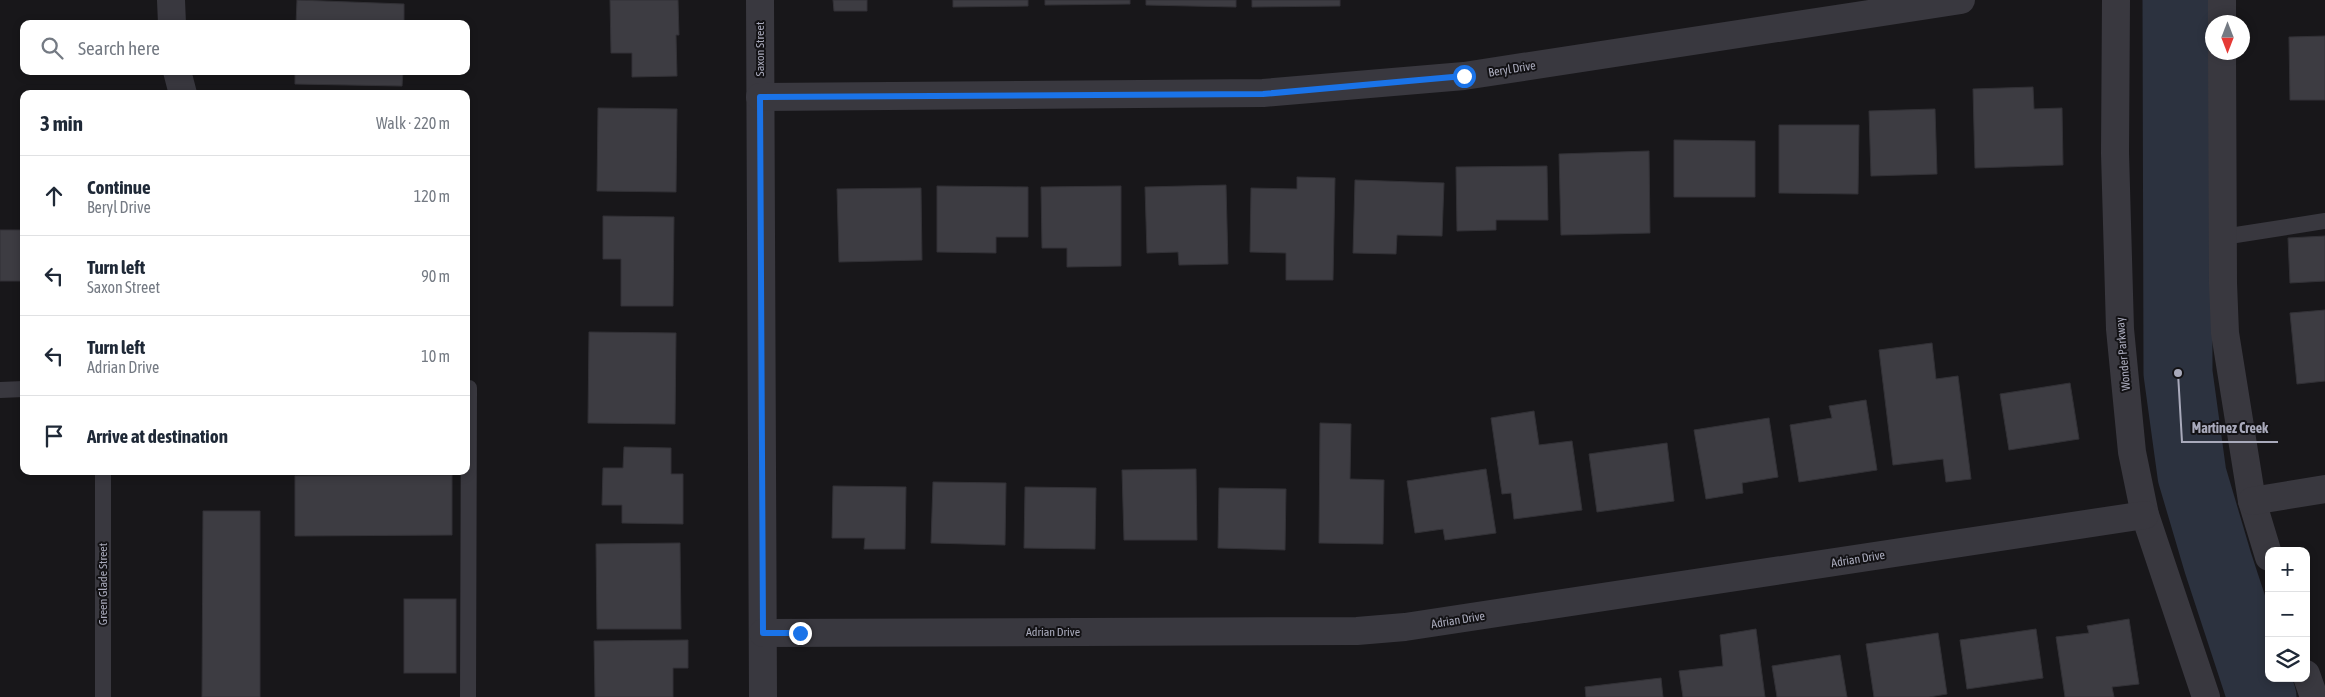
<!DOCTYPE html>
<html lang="en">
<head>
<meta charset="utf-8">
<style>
	:root { --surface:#fff; --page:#f2f2f3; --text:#1f2937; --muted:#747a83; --line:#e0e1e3 }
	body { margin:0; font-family:"Asap Condensed",sans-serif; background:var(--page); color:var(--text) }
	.controls { position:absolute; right:15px; bottom:15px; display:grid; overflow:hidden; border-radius:10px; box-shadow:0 2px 8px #0003 }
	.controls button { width:45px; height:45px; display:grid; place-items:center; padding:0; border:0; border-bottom:1px solid var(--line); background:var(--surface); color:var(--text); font:25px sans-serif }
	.compass { position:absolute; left:2205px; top:15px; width:45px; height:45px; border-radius:50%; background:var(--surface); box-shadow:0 2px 8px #0003; rotate:180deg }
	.stop { position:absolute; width:15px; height:15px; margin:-11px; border:4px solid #1a73e8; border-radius:50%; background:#fff }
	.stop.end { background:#1a73e8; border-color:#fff; box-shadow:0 1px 5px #0008 }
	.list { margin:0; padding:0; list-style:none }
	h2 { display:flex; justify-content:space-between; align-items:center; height:65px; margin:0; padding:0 20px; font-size:21px }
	h2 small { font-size:16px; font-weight:400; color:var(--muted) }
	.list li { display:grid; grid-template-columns:32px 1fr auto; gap:15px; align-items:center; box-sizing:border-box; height:80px; padding:0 20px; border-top:1px solid var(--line) }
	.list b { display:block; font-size:19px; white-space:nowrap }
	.list p { margin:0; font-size:16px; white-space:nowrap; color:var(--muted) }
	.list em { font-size:16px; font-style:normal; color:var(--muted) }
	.icon { flex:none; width:28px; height:28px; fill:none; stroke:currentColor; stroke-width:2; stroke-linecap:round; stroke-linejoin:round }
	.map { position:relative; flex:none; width:2325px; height:697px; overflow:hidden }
	.search { position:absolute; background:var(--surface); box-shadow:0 2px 8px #0003; left:20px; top:20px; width:450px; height:55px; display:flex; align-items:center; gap:12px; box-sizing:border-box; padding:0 18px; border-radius:10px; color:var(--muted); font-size:19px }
	.panel { position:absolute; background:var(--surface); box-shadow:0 2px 8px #0003; left:20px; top:90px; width:450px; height:385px; border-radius:10px }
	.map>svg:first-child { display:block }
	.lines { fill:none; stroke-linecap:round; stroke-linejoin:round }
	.river { stroke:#2c323f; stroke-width:69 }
	.building { fill:#3d3c42; stroke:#323136 }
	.service { stroke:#39383f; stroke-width:16 }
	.minor { stroke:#39383f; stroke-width:28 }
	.route { stroke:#1a73e8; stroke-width:6 }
	.labels { text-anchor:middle; stroke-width:4; stroke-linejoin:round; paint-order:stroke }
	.street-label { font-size:12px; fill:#a9aabb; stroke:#131215 }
	.leader { fill:none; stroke:#a9aabb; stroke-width:2 }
	.callout-dot { fill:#a9aabb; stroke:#131215; stroke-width:2 }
	.callout-label { font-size:14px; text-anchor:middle; font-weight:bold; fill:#a9aabb; stroke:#131215; stroke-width:4; stroke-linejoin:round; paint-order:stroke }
</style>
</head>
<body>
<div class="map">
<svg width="2325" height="697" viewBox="0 0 2325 697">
	<rect width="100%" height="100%" fill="#18171a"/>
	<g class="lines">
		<path class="river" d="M 2177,0 L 2178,373 L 2192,475 L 2218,563 L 2262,697"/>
	</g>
	<g class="building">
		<path d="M 297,0 L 404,4 L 404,24 L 296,24 Z"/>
		<path d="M 610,0 L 678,0 L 679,35 L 676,35 L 677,76 L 632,77 L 632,53 L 611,53 Z"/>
		<path d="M 833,0 L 867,0 L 867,11 L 834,11 Z"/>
		<path d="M 953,0 L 1028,0 L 1028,6 L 953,7 Z"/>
		<path d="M 1045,0 L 1130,0 L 1130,4 L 1045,5 Z"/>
		<path d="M 1146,0 L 1236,0 L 1236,7 L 1146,5 Z"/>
		<path d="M 1252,0 L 1340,0 L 1340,6 L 1252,7 Z"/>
		<path d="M 2325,36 L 2325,100 L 2290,100 L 2289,37 Z"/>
		<path d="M 295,71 L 403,71 L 402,86 L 295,84 Z"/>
		<path d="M 2033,87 L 2034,109 L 2062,108 L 2063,165 L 1975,168 L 1973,89 Z"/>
		<path d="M 598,108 L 677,109 L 676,192 L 597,191 Z"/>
		<path d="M 1935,109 L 1937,174 L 1871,176 L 1869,111 Z"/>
		<path d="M 1779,125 L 1859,125 L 1858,194 L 1779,193 Z"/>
		<path d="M 1674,140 L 1755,141 L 1755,197 L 1674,197 Z"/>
		<path d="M 1649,151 L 1650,233 L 1561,235 L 1559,154 Z"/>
		<path d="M 1547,166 L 1548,220 L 1496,220 L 1496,230 L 1457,231 L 1456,167 Z"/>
		<path d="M 1297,177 L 1335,178 L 1333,280 L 1286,280 L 1286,253 L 1250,252 L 1251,188 L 1297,189 Z"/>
		<path d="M 1355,180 L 1444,183 L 1442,236 L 1397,235 L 1396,254 L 1353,253 Z"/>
		<path d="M 1226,185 L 1228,264 L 1179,265 L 1178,252 L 1147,253 L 1145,187 Z"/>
		<path d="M 937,186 L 1028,187 L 1028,237 L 996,237 L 996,253 L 937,252 Z"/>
		<path d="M 1121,186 L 1121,266 L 1067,267 L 1067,248 L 1042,248 L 1041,187 Z"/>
		<path d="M 921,188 L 922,260 L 839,262 L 837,189 Z"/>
		<path d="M 603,216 L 674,217 L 673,306 L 621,306 L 621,259 L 603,259 Z"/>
		<rect x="0" y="230" width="24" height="51"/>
		<path d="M 2325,236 L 2325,281 L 2290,283 L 2288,238 Z"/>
		<path d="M 2325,310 L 2325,381 L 2297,384 L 2290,313 Z"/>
		<path d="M 589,332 L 676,333 L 675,424 L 588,423 Z"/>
		<path d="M 1932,343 L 1936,379 L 1958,376 L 1971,479 L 1946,482 L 1943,459 L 1893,465 L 1879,350 Z"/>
		<path d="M 2070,383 L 2079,439 L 2009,450 L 2000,394 Z"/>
		<path d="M 1866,400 L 1877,470 L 1799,482 L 1790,425 L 1832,418 L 1829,406 Z"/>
		<path d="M 1534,411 L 1539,445 L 1572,441 L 1582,510 L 1514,519 L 1511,493 L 1502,494 L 1491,418 Z"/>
		<path d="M 1769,418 L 1778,477 L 1742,483 L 1743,493 L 1706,499 L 1694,430 Z"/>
		<path d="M 1320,423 L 1351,424 L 1350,479 L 1384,480 L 1383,544 L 1319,543 Z"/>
		<path d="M 1667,443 L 1674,501 L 1597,512 L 1589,454 Z"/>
		<path d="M 624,447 L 671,448 L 671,474 L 683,474 L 683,524 L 622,523 L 622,505 L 602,505 L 603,468 L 623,468 Z"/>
		<path d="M 1196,469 L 1197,540 L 1124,540 L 1122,470 Z"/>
		<path d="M 1486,469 L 1496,533 L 1445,540 L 1443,529 L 1415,533 L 1407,481 Z"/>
		<path d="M 452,475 L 452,535 L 295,536 L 295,476 Z"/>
		<path d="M 933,482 L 1006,483 L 1005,545 L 931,543 Z"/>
		<path d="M 833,486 L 906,487 L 905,549 L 864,549 L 865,538 L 832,538 Z"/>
		<path d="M 1025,487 L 1096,488 L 1095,549 L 1024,548 Z"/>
		<path d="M 1219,488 L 1286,489 L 1285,550 L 1218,548 Z"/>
		<path d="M 203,511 L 260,511 L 260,697 L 202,697 Z"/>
		<path d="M 680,543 L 681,629 L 597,629 L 596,544 Z"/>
		<rect x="404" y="599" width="52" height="74"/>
		<path d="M 2129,619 L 2139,684 L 2112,687 L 2114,697 L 2065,697 L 2056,637 L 2089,633 L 2087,626 Z"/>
		<path d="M 1756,629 L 1765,697 L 1683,697 L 1679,671 L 1723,666 L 1720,635 Z"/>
		<path d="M 2036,629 L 2043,678 L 1967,689 L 1960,640 Z"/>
		<path d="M 1938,633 L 1947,694 L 1929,697 L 1874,697 L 1866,644 Z"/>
		<path d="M 688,640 L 688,668 L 673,668 L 673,697 L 595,697 L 594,641 Z"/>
		<path d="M 1840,655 L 1847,697 L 1777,697 L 1772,666 Z"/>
		<path d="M 1661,678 L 1663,697 L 1586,697 L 1585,687 Z"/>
	</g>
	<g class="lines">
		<g class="service">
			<path d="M 2223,237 L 2325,221"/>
			<path d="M 466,388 L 469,388 L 468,697"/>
			<path d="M 0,390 L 24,389"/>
			<path d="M 103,471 L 103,697"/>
		</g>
		<g class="minor">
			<path d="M 171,0 L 172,24"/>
			<path d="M 760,0 L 763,697"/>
			<path d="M 2116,0 L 2115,153 L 2120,329 L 2132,452 L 2145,515 L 2206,697"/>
			<path d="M 2222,0 L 2222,22"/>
			<path d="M 2222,52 L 2223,283 L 2225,333 L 2252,501 L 2269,557"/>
			<path d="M 177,71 L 183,94"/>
			<path d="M 760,97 L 1263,93 L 1464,76 L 1961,0"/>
			<path d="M 2252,501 L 2325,489"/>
			<path d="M 763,633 L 1357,631 L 1405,627 L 2145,515"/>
			<path d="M 2306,674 L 2314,697"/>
		</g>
	</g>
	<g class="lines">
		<path class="route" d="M 800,633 L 763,633 L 760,97 L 1263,94 L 1464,76"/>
	</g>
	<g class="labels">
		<g class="street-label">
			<text transform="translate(760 49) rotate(-90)" y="4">Saxon Street</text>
			<text transform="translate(1512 69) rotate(-9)" y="4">Beryl Drive</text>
			<text transform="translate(2123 354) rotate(-95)" y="4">Wonder Parkway</text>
			<text transform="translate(1858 559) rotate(-9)" y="4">Adrian Drive</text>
			<text transform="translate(103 584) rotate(-90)" y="4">Green Glade Street</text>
			<text transform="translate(1458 620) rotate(-9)" y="4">Adrian Drive</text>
			<text x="1053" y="636">Adrian Drive</text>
		</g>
	</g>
	<path class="leader" d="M2178 373L2182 442H2278"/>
	<circle class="callout-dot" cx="2178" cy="373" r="5"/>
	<g class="callout-label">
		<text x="2230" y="433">Martinez Creek</text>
	</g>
</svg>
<div class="controls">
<button>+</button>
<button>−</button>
<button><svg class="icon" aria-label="layers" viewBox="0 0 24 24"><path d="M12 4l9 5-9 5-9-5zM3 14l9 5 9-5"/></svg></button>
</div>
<svg class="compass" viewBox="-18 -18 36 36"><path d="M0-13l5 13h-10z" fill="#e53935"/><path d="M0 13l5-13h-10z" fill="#747a83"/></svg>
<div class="stop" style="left:1464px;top:76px"></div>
<div class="stop end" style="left:800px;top:633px"></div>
<div class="search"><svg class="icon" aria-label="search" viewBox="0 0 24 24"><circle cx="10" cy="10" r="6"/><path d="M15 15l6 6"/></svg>Search here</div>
<section class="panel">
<h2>3 min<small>Walk · 220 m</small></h2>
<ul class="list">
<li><svg class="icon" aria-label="ahead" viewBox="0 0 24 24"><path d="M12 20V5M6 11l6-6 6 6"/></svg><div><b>Continue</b><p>Beryl Drive</p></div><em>120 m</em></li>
<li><svg class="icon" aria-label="left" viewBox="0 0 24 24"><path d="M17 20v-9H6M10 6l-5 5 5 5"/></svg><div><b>Turn left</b><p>Saxon Street</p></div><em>90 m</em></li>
<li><svg class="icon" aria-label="left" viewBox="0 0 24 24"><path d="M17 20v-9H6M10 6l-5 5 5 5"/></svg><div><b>Turn left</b><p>Adrian Drive</p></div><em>10 m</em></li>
<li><svg class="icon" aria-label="arrive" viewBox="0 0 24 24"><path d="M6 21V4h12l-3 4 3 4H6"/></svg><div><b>Arrive at destination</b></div></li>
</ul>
</section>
</div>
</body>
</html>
